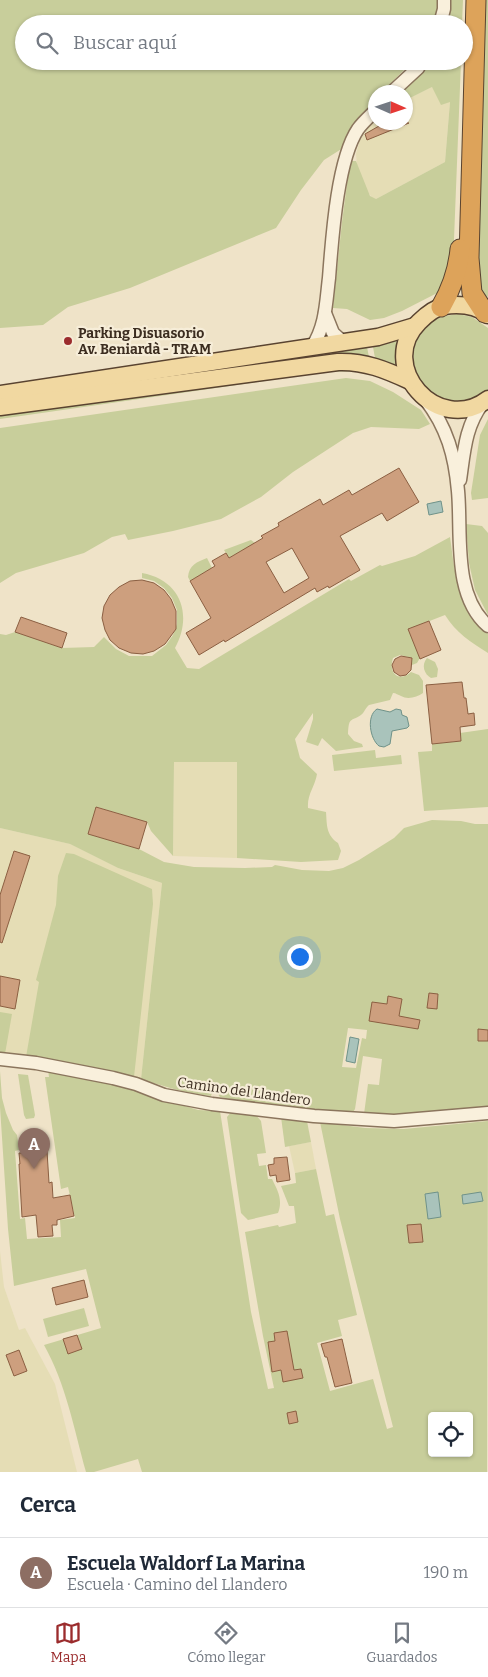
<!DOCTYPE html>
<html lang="es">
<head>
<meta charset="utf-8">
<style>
	:root { --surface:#fff; --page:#f2f2f3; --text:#1f2937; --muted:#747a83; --line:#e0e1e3; --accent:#9b2c2d }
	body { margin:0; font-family:Bitter,serif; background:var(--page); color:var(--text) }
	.controls { position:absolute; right:15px; bottom:15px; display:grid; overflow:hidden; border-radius:5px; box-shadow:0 1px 4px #0004 }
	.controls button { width:45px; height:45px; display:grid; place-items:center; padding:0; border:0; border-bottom:1px solid var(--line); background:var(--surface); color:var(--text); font:25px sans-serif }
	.compass { position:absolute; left:368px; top:85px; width:45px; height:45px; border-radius:50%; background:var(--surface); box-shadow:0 1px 4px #0004; rotate:93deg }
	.you { position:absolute; left:299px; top:956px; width:18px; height:18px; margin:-12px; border:4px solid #fff; border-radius:50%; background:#1a73e8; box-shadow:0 0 0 8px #1a73e833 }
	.badge { display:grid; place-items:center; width:32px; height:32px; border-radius:50%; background:var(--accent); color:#fff; font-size:16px; font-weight:700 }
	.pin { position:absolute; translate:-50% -41px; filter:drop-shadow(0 1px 2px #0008) }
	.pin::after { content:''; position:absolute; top:26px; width:18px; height:15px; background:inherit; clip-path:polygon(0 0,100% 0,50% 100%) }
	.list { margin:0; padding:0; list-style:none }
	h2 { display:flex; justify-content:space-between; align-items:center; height:65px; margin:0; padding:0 20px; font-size:21px }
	h2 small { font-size:16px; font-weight:400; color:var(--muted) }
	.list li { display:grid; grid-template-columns:32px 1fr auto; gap:15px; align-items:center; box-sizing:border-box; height:70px; padding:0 20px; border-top:1px solid var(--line) }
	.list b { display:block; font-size:19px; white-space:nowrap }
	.list p { margin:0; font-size:16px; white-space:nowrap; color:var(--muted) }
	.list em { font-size:16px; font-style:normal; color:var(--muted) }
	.icon { flex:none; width:28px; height:28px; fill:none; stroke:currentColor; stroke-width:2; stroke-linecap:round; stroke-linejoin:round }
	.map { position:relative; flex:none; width:488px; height:1472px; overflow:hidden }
	.search { position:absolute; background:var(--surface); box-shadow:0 1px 4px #0004; left:15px; right:15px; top:15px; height:55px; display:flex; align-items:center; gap:12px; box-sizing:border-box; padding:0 18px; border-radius:28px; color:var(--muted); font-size:19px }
	.sheet { height:135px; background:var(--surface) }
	nav { display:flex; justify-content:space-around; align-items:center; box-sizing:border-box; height:70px; border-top:1px solid var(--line); background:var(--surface); font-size:14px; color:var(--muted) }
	nav a { display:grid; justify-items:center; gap:2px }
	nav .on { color:var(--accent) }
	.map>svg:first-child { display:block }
	.farmland { fill:#e5ddb5 }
	.green { fill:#c8ce9b; fill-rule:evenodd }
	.water { fill:#a9c3bb; stroke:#6f9289 }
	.building { fill:#cd9f7e; stroke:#8b5f42; fill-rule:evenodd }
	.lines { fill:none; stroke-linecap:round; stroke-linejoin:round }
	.minor-casing { stroke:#8b755d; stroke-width:15 }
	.major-casing { stroke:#594330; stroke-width:19 }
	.highway-casing { stroke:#594330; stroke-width:21 }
	.minor { stroke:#f9f0dc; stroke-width:12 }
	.major { stroke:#f1d8a1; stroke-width:16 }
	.highway { stroke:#dda35a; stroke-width:19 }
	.poi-dot { fill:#9b2c2d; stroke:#f6edd8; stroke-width:2 }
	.labels { text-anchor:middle; stroke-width:4.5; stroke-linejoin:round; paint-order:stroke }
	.poi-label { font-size:14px; font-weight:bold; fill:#3c2d20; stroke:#f6edd8; text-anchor:start }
	.street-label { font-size:14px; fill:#3c2d20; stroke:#f6edd8 }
</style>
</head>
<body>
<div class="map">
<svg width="488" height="1472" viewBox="0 0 488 1472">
	<rect width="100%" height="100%" fill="#efe3c8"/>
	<g class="farmland">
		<path d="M 432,87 L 450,102 L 445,162 L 376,199 L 373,199 L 367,191 L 357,165 L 356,154 L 360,140 L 375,119 L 376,122 L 406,122 L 406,100 Z"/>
		<path d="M 174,762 L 238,762 L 237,858 L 173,856 Z"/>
		<path d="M 0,828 L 70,844 L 118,868 L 162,883 L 141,1079 L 110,1071 L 0,1053 Z"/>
		<path d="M 311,1142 L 316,1169 L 295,1173 L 289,1146 Z"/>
		<path d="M 0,1251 L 4,1287 L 19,1330 L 25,1328 L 55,1384 L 77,1472 L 0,1472 Z"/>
	</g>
	<g class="green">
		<path d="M 0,0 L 439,0 L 438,12 L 434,24 L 24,24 L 24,61 L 413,61 L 382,92 L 376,92 L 375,100 L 357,120 L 343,148 L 324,160 L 301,190 L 276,228 L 130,288 L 68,307 L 43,325 L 0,328 Z"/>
		<path d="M 449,0 L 463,0 L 462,24 L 448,24 Z"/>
		<path d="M 482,0 L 488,0 L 488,297 L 480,292 L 476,277 Z"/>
		<path d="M 429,61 L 461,61 L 453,265 L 443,290 L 402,311 L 384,318 L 370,320 L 347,309 L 333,308 L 342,222 L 349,169 L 352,161 L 356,161 L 370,196 L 376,199 L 445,162 L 450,102 L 441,105 L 432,87 L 406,100 L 406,92 L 399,92 L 415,78 Z"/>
		<path d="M 458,314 L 472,317 L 488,328 L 488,390 C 428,436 381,339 442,317 C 447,315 453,315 458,314 Z"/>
		<path d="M 397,341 L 396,366 L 375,358 L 373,347 Z"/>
		<path d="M 367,347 L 369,357 L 348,353 L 330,354 Z"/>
		<path d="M 326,368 L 355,371 L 327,372 L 0,419 L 0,416 Z"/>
		<path d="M 346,378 L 370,381 L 393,392 L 421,410 L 430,424 L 419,429 L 371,427 L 353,433 L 293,472 L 261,497 L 221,519 L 173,531 L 128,540 L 125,534 L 112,537 L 84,553 L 16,573 L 0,583 L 0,428 Z"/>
		<path d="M 488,419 L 488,498 L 472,500 L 471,493 L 480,435 Z"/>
		<path d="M 466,524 L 482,526 L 488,533 L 488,615 L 475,590 L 469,563 Z"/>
		<path d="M 450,537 C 455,572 457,611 488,634 L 488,653 C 471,642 456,633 445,615 L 409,629 L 420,658 L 417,663 L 412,665 L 408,657 L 400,655 L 393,658 C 388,673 399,683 411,672 L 419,675 L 423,681 L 423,693 C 417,697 408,700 401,696 C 398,695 396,693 393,693 L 390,700 L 369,705 C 366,707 364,713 361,715 C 350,722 349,717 348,734 L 354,741 L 362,744 L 363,747 L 336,751 L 322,738 L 318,746 L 306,742 L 313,719 L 313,713 L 295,739 L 300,758 L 317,774 C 315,787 307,794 308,808 L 326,812 C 327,825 326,835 338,843 L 341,851 L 338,860 L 301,862 L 237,858 L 237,762 L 174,762 L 173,856 L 151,831 L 147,822 L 97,807 L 88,834 L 139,849 L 164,862 L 194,867 L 245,868 L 272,867 L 275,865 L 302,870 L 329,871 L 343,868 L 359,860 L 394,838 L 404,828 L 432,820 L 461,821 L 475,824 L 488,824 L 488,1107 L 438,1112 L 416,1112 L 413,1116 L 364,1114 L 368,1084 L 379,1085 L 382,1059 L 363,1056 L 355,1109 L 352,1114 L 286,1108 L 220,1097 L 218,1094 L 212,1093 L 211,1096 C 186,1093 165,1087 141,1079 L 162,883 L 118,868 L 70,844 L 0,828 L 0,634 L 6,635 L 15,632 L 62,648 L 94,647 L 104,637 L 116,649 L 129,656 L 152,656 L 166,645 L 173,635 L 177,624 L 177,610 L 172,598 L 164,588 L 154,581 L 142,578 L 142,573 C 181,580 193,615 175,648 L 187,668 L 199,669 L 349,579 L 351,581 L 380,565 L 382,566 L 415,556 ZM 348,1028 L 367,1030 L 366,1039 L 362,1038 L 356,1068 L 342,1067 Z"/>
		<path d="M 251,540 L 255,543 L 229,558 L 224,550 Z"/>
		<path d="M 207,558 L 212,568 L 190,581 L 188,577 C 189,565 197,562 207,558 Z"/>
		<path d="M 427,658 L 435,662 L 438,669 L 437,677 L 431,678 C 424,674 421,665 427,658 Z"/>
		<path d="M 488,729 L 488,807 L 424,811 L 418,752 L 432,751 L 432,744 L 461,741 L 460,733 Z"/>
		<path d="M 375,750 L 376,758 L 401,755 L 402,764 L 334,771 L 332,755 Z"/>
		<path d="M 66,853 L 74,854 L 152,889 L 153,904 L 134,1077 L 26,1057 L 39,982 L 36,980 L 56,905 L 58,876 Z"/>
		<path d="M 0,1012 L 12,1014 L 5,1054 L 0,1053 Z"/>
		<path d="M 48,1070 L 112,1084 L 198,1110 L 220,1111 L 251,1312 L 268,1389 L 274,1388 L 263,1336 L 245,1232 L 278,1225 L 279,1227 L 296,1223 L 294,1206 L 289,1206 L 281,1186 L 296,1183 L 295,1173 L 316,1169 L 326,1216 L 334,1214 L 357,1315 L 338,1320 L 342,1336 L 317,1343 L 330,1391 L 373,1379 L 387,1429 L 393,1427 L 340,1219 L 320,1122 L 365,1128 L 404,1129 L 488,1121 L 487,1472 L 142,1472 L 138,1459 L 94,1472 L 86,1472 C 74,1429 66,1384 44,1345 L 101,1328 L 86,1269 L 14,1286 L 8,1229 L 0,1107 L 0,1071 L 2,1098 L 6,1113 L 13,1130 L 17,1135 L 19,1150 L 15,1151 L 20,1219 L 25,1218 L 27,1239 L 61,1237 L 60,1220 L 75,1218 L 68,1187 L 61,1189 L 45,1077 L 49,1077 ZM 432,1416 L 469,1416 L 469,1453 L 432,1453 Z"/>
		<path d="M 18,1074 L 28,1075 L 35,1115 L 34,1118 L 26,1119 L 24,1115 Z"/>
		<path d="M 232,1111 L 255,1114 L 261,1121 L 266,1153 L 257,1154 L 259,1166 L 266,1165 L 268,1179 L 272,1179 C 278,1191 283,1200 278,1213 L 248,1220 L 241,1213 L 227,1117 Z"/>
		<path d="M 281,1117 L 307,1121 L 311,1142 L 285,1147 Z"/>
		<path d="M 84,1308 L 89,1326 L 48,1337 L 43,1319 Z"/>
	</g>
	<g class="water">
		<path d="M 441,501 L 443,512 L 429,515 L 427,504 Z"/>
		<path d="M 377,709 L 390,712 L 396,709 L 401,710 L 402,715 L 407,717 L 409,726 L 407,728 L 392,731 L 390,744 L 384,747 L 379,746 C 370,739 366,716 377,709 Z"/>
		<path d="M 350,1037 L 359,1039 L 355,1063 L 346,1061 Z"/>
		<path d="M 438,1192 L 441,1217 L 428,1219 L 425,1194 Z"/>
		<path d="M 481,1192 L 483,1201 L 463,1204 L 462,1195 Z"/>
	</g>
	<g class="building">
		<path d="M 386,122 L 409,123 L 367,140 L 365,134 Z"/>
		<path d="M 399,468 L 419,502 L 387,521 L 382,513 L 340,536 L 360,570 L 329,588 L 328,586 L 317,592 L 315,588 L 225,642 L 224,640 L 199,655 L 186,633 L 211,618 L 190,581 L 215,566 L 212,561 L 226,553 L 229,558 L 263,538 L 261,536 L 279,526 L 278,523 L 320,499 L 323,505 L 349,490 L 352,495 ZM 292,548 L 309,578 L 284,593 L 266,562 Z"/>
		<path d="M 142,580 L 154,583 L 164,590 L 171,599 L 176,611 L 176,629 L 165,644 L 154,651 L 143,654 L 131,653 L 119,648 L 110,640 L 105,630 L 102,618 L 104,606 L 110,595 L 119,587 L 130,581 Z"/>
		<path d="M 21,617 L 67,633 L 62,648 L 15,632 Z"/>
		<path d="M 429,621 L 441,650 L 420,659 L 408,629 Z"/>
		<path d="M 401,656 L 412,658 L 411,670 L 406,675 L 400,676 L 394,672 L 392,665 L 395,659 Z"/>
		<path d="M 462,682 L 464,698 L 466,698 L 468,714 L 474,713 L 475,725 L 460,727 L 461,741 L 432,744 L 426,685 Z"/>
		<path d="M 96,807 L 147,822 L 139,849 L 88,834 Z"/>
		<path d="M 14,851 L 30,856 L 2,943 L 0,942 L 0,895 Z"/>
		<path d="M 0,976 L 20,980 L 15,1009 L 0,1006 Z"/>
		<path d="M 429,993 L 438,994 L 437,1009 L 427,1008 Z"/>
		<path d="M 388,996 L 402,999 L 399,1016 L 420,1020 L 418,1029 L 369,1021 L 372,1002 L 387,1004 Z"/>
		<path d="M 478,1029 L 488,1030 L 488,1041 L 478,1041 Z"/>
		<path d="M 42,1141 L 43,1152 L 47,1151 L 49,1183 L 52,1182 L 53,1198 L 70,1195 L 74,1216 L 57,1220 L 57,1225 L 52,1225 L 53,1236 L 38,1237 L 36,1215 L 22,1217 L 19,1164 L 20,1164 L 19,1153 L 22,1153 L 21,1142 Z"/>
		<path d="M 287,1157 L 290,1180 L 277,1182 L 276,1175 L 270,1176 L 268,1165 L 274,1164 L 274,1158 Z"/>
		<path d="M 421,1224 L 423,1242 L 409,1243 L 407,1225 Z"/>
		<path d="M 84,1280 L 88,1297 L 56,1305 L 52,1288 Z"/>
		<path d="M 287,1331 L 294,1370 L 301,1369 L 303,1378 L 283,1382 L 281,1370 L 272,1372 L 268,1342 L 275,1341 L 274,1333 Z"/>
		<path d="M 77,1335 L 82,1349 L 68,1354 L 63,1339 Z"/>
		<path d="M 342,1339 L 352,1383 L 335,1387 L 327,1357 L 325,1357 L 321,1344 Z"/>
		<path d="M 19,1350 L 27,1371 L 14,1376 L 6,1355 Z"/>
		<path d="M 296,1411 L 298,1422 L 289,1424 L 287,1413 Z"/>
	</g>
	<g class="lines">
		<g class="minor-casing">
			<g id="minor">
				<path d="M 440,24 L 444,9 L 444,0"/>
				<path d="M 392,92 L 418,68 L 422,61"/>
				<path d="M 325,313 L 333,333 L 343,342"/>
				<path d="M 312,347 C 326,326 326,302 329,278 C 332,240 337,160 358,129 C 363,122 370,116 376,110"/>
				<path d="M 425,399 C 447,427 455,456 458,491 C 462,533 452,595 488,626"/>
				<path d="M 460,480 C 464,453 465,426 483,403"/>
				<path d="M 0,1059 L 36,1063 L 113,1078 L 136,1084 L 164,1095 L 212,1104 L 314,1116 L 394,1121 L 488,1113"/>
			</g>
		</g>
		<g class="major-casing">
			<g id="major">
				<path d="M 488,315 C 476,305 459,304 444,306 C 434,308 426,315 419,322 C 375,366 438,437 488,399"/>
				<path d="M 0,394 L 378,337 L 415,326"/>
				<path d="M 0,407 L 338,362 C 365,361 386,370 410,381"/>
			</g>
		</g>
		<g class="highway-casing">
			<g id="highway">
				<path d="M 476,0 L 469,258 L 472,293 L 485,313"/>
				<path d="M 441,307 C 452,288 458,271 460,249"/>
			</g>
		</g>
		<use href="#minor" class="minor"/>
		<use href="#major" class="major"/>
		<use href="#highway" class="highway"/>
	</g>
	<circle class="poi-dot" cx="68" cy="341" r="5"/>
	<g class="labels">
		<g class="poi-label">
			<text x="78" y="338">Parking Disuasorio<tspan x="78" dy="16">Av. Beniardà - TRAM</tspan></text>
		</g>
		<g class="street-label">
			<text transform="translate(244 1091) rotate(8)" y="5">Camino del Llandero</text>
		</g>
	</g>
</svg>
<div class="controls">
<button><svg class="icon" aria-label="locate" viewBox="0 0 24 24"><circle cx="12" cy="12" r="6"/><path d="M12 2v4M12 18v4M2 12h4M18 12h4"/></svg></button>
</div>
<svg class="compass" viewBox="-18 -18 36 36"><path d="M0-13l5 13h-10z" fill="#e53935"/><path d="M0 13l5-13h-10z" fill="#747a83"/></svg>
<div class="you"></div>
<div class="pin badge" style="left:34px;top:1169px;background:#8d6e63">A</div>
<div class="search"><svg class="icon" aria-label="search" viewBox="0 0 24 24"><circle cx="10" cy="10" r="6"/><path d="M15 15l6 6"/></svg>Buscar aquí</div>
</div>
<section class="sheet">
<h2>Cerca<small></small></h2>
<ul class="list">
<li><span class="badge" style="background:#8d6e63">A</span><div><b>Escuela Waldorf La Marina</b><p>Escuela · Camino del Llandero</p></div><em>190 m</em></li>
</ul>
</section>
<nav>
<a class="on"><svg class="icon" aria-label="map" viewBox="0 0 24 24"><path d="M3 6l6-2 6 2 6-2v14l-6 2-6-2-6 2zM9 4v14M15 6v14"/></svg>Mapa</a>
<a><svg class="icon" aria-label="directions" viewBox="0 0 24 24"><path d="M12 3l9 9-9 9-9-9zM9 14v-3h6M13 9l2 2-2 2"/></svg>Cómo llegar</a>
<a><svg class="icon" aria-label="saved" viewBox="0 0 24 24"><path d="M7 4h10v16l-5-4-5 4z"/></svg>Guardados</a>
</nav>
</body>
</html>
